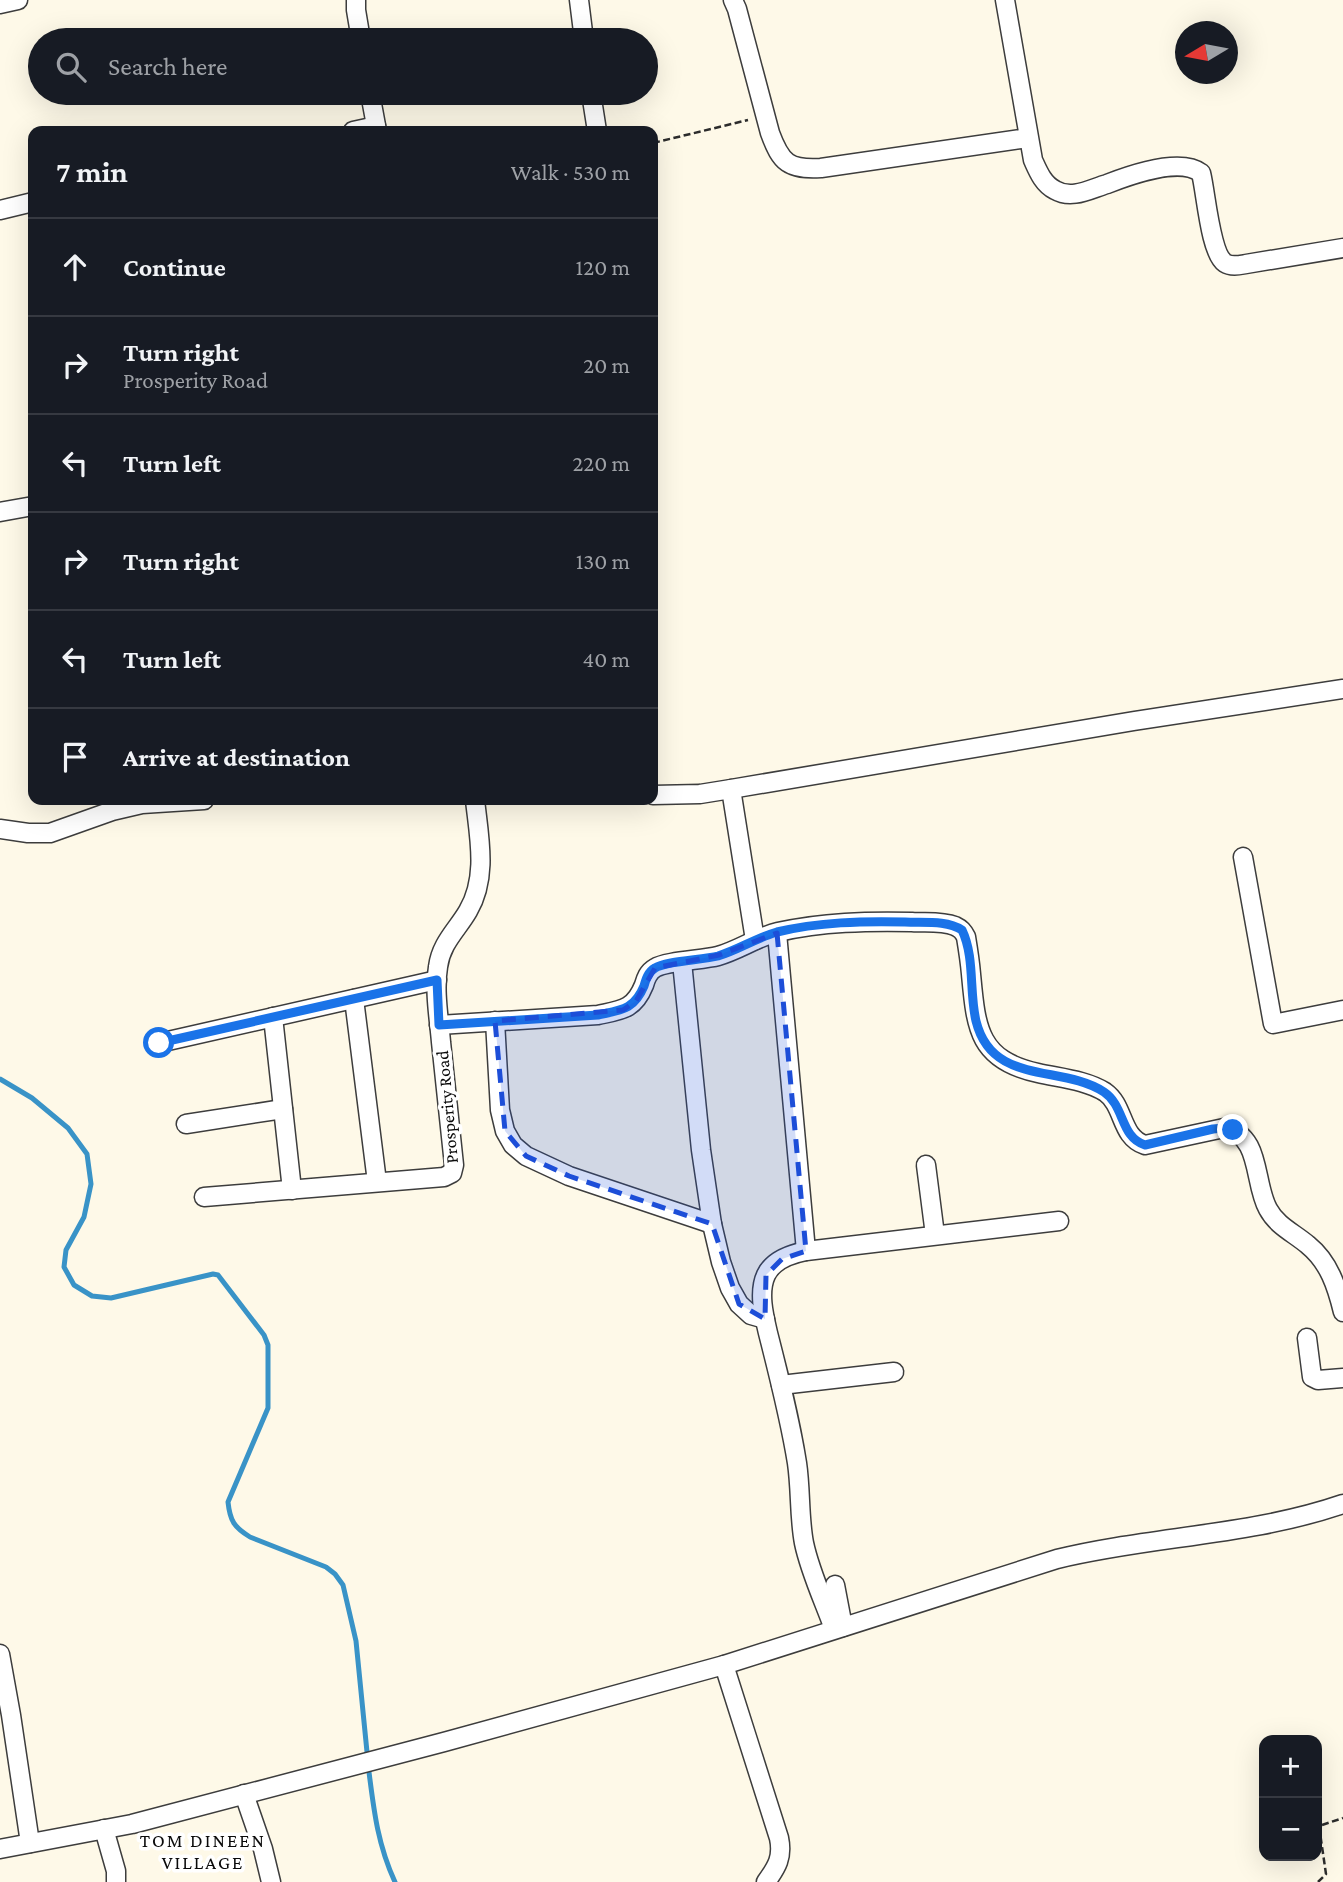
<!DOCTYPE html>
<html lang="en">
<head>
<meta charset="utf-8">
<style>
	:root { --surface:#171b24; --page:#242831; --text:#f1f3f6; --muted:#9ea1a6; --line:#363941 }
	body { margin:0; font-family:"Crimson Pro",serif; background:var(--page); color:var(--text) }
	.controls { position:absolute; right:21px; bottom:21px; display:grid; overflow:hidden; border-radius:14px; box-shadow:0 7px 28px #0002 }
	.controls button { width:63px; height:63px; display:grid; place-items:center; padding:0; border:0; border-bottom:2px solid var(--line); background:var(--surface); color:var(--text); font:35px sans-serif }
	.compass { position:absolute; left:1175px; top:21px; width:63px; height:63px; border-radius:50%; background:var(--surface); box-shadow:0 7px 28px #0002; rotate:260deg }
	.stop { position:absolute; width:21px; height:21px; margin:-16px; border:5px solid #1a73e8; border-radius:50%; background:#fff }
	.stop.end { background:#1a73e8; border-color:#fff; box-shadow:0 2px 7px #0008 }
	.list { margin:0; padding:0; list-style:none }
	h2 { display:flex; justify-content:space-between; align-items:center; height:91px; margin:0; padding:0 28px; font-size:30px }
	h2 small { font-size:23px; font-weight:400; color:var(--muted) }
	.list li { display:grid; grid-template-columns:46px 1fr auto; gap:21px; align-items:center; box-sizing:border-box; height:98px; padding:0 28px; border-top:2px solid var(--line) }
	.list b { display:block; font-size:26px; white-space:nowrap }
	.list p { margin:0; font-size:23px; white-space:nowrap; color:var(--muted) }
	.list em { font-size:23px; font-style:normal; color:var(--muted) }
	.icon { flex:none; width:38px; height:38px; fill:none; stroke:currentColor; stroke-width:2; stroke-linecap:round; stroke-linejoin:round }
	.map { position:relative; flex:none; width:1343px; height:1882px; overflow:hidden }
	.search { position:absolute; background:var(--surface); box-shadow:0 7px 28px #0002; left:28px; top:28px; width:630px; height:77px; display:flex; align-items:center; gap:18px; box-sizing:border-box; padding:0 24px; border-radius:38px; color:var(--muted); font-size:26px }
	.panel { position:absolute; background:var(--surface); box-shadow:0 7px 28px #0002; left:28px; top:126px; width:630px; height:679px; border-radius:14px }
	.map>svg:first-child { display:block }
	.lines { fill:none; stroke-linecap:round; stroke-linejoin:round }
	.stream { stroke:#3993c7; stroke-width:5 }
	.minor-casing { stroke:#3d3d3d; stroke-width:21 }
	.path { stroke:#2c2c2c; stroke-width:2.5; stroke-dasharray:7 3.5; stroke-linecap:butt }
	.minor { stroke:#fff; stroke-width:18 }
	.route { stroke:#1a73e8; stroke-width:9 }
	.marked { fill:#1d4ed8; fill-opacity:0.2; stroke:#1d4ed8; stroke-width:5; stroke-dasharray:14 9; stroke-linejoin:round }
	.labels { text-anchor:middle; stroke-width:7; stroke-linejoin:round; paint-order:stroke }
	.street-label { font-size:18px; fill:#0a0a0a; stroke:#fff }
	.neighbourhood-label { font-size:19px; letter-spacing:2px; fill:#0a0a0a; stroke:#fff }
</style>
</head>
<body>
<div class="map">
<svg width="1343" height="1882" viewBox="0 0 1343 1882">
	<rect width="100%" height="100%" fill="#fef9e8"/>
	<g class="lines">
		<g class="stream">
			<path d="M 0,1079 L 32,1098 L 68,1128 L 87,1154 L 91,1184 L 84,1217 L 66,1250 L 64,1267 L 74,1285 L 92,1296 L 111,1298 L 213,1274 L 218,1275 L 264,1335 L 268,1345 L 268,1408 L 228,1502 C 230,1521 234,1527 250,1537 L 326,1567 L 335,1574 L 343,1585 L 356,1641 L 367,1752"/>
			<path d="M 369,1772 C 374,1812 378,1845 395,1882"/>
		</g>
		<g class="minor-casing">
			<g id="minor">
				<path d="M 356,0 L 356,10 L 361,40"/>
				<path d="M 579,0 L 584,40"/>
				<path d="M 733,0 L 737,9 L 770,133 C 781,163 789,170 821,168 L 1028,138"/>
				<path d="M 1005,0 L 1033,160 C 1038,171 1043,184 1055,190 C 1072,200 1090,189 1107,184 C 1130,175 1180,157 1201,173 C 1206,192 1210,253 1225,263 C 1231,267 1240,265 1246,264 L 1343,248"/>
				<path d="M 0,4 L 18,0"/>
				<path d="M 370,93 L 377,131"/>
				<path d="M 591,93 L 597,131"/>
				<path d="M 353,131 L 376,126"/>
				<path d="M 0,210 L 33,202"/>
				<path d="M 0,512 L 33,506"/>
				<path d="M 731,789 L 755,940"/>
				<path d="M 653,795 L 700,794 L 731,789 L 1134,721 L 1343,689"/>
				<path d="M 0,829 L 28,833 L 50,833 L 112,811 L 142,804 L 204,800"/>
				<path d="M 1243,857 L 1273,1024 L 1343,1010"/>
				<path d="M 777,933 L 806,1251"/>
				<path d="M 682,962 L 701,1150 L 712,1224 L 721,1262 L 730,1288 L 739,1304 L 751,1315 L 765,1319"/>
				<path d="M 354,999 L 377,1182"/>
				<path d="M 273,1017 L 292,1190"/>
				<path d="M 495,1021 L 500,1110 L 505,1131 L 513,1145 L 526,1156 L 569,1176 L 712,1224"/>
				<path d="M 439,1025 L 598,1015 C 621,1010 634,1010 644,985 C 646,978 648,972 655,968 C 666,961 703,960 718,956 C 739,950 757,937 778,932 C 823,922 867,921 912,922 C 926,923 942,921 955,926 C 961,929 963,931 966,937 C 968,949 970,962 971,974 C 976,1028 978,1060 1038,1073 C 1060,1078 1086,1080 1105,1092 C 1125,1106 1120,1137 1145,1145 L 1224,1128 C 1262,1135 1253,1182 1268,1209 C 1277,1226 1294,1233 1308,1245 C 1329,1262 1337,1287 1343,1312"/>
				<path d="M 159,1043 L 437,980"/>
				<path d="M 186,1124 L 283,1109"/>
				<path d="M 926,1165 L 935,1235"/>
				<path d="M 204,1197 L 444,1177 L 452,1173 L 454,1165 C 450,1124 445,1083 441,1042 C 439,1018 434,991 438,967 C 441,943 457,930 468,911 C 488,877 479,837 475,800"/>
				<path d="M 1307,1338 L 1312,1377 L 1318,1380 L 1343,1378"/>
				<path d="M 781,1385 L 894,1372"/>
				<path d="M 835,1585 L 843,1627"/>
				<path d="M 834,1629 C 824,1601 810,1572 804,1543 C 799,1517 801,1490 797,1463 C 790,1419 779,1376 768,1333 C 764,1316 758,1292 766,1275 C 773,1260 791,1254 806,1251 L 1059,1221"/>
				<path d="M 0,1654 L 11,1715 L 30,1843"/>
				<path d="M 724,1665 L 779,1838 C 783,1857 777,1867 766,1882"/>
				<path d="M 244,1794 L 263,1849 L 271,1882"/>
				<path d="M 104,1829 L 116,1871 L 116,1882"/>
				<path d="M 0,1849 L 132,1824 L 444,1742 L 724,1665 L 1057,1559 C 1151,1536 1250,1536 1343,1504"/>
			</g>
		</g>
		<g class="path">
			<path d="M 653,143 L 748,120"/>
			<path d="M 1318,1882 L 1326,1874 L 1319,1826 L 1343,1818"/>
		</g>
		<use href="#minor" class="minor"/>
	</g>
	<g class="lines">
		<path class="route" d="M 159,1043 L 437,980 L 439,1025 L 598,1015 C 621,1010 634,1010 644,986 C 646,979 648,972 655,968 C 665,961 702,960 718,956 C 738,950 756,938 777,932 C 819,922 862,921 905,922 C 924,923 946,920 962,930 C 975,957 969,992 976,1021 C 992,1086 1061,1064 1104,1092 C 1125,1106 1120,1137 1145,1145 L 1213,1129 L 1224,1128 L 1233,1130"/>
	</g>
	<path class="marked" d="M 777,933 L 806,1251 L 782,1259 L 766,1275 L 765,1319 L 739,1304 L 712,1224 L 569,1176 L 526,1156 L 505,1131 L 495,1021 L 623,1010 L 636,1001 L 655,968 L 719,955 Z"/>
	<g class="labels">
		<g class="street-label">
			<text transform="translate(447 1107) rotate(-95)" y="6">Prosperity Road</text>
		</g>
		<g class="neighbourhood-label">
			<text x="203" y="1847">TOM DINEEN<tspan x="203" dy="22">VILLAGE</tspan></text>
		</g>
	</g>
</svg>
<div class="controls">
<button>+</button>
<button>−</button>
</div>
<svg class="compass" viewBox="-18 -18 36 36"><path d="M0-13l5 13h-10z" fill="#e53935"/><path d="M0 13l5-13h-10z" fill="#9ea1a6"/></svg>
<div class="stop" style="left:159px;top:1043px"></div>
<div class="stop end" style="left:1233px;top:1130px"></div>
<div class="search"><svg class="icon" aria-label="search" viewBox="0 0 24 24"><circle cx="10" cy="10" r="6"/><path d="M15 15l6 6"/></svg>Search here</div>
<section class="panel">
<h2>7 min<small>Walk · 530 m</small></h2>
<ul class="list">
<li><svg class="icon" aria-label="ahead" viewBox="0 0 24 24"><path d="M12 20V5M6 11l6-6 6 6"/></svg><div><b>Continue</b></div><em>120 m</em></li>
<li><svg class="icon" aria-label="right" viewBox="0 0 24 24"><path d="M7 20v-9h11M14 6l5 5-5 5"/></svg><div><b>Turn right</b><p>Prosperity Road</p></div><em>20 m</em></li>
<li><svg class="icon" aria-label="left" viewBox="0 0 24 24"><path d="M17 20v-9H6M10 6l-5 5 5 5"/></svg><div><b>Turn left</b></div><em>220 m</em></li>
<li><svg class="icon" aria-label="right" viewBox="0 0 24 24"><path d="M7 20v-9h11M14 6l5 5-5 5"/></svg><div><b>Turn right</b></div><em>130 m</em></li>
<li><svg class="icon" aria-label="left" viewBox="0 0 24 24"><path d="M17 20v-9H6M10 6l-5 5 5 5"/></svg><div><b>Turn left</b></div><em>40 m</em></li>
<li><svg class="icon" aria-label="arrive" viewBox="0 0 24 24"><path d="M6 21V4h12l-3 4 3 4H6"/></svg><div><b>Arrive at destination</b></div></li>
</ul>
</section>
</div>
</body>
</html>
